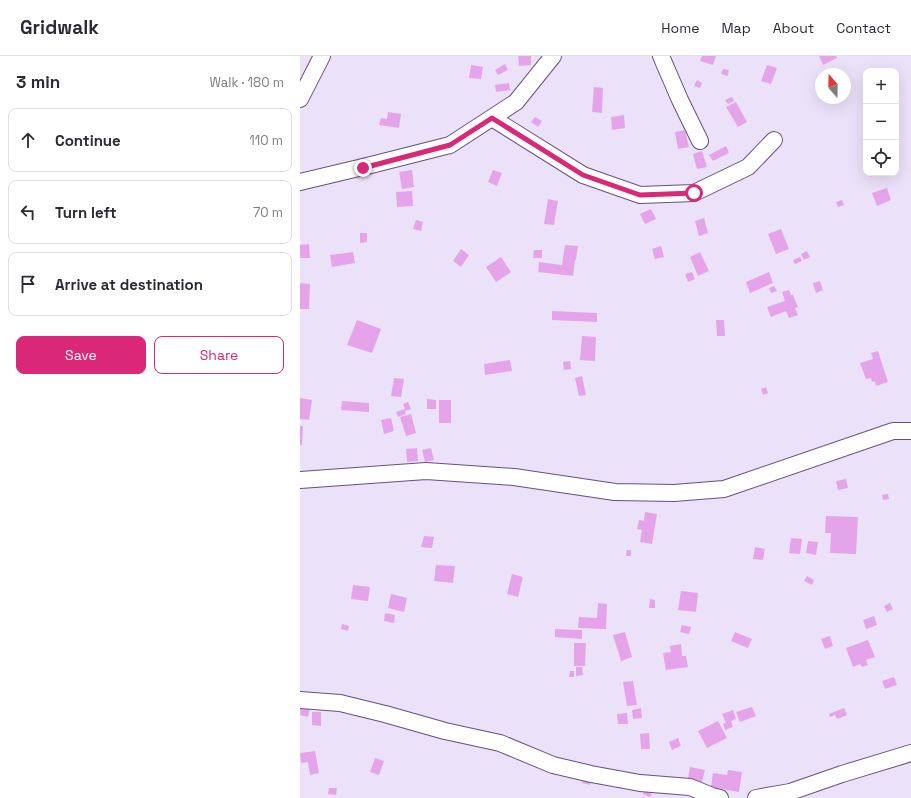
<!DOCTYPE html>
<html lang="en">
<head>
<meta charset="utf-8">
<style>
	:root { --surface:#fff; --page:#f2f2f3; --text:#2b2b33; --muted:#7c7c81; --line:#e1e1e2; --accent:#db2777 }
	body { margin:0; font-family:"Space Grotesk",sans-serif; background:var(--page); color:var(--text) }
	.controls { position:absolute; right:12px; top:12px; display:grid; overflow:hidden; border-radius:8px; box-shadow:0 4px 16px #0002 }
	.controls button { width:36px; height:36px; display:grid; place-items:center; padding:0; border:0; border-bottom:1px solid var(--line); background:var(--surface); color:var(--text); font:20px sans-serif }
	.compass { position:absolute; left:515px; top:12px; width:36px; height:36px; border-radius:50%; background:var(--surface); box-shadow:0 4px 16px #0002; rotate:340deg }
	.stop { position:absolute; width:12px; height:12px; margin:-9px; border:3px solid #db2777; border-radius:50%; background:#fff }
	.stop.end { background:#db2777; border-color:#fff; box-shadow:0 1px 4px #0008 }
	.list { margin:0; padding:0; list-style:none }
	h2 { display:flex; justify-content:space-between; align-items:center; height:52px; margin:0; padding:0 16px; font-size:17px }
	h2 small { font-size:13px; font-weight:400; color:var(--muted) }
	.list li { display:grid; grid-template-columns:26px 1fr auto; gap:12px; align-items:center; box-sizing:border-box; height:64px; margin:0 8px 8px; padding:0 8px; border:1px solid var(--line); border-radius:8px }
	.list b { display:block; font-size:15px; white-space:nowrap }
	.list em { font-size:13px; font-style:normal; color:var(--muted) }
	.actions { display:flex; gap:8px; padding:12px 16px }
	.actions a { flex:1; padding:9px 0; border:1px solid var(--accent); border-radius:8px; text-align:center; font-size:14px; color:var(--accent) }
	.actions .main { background:var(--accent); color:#fff }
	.icon { flex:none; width:22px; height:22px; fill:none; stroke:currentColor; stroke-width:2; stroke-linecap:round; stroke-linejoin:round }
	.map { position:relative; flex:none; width:611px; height:742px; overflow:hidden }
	header { display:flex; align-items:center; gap:24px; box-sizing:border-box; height:56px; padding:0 20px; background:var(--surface); border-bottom:1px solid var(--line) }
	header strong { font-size:19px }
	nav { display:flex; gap:22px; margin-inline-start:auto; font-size:14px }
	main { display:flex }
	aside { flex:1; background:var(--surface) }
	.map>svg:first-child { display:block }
	.building { fill:#e5a4ea }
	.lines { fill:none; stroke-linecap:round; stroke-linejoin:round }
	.minor-casing { stroke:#674f83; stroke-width:18 }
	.minor { stroke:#fff; stroke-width:16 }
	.route { stroke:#db2777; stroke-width:5 }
</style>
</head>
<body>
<header>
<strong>Gridwalk</strong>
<nav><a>Home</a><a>Map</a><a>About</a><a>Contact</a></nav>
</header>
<main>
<aside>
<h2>3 min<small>Walk · 180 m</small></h2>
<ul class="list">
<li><svg class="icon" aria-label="ahead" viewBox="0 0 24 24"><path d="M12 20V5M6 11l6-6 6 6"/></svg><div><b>Continue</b></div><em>110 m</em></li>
<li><svg class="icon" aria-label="left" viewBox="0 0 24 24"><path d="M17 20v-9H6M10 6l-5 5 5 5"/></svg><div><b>Turn left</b></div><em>70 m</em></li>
<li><svg class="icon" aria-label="arrive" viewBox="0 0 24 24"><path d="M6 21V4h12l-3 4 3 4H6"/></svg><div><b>Arrive at destination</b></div></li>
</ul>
<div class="actions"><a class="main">Save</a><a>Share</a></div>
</aside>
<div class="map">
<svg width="611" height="742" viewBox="0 0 611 742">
	<rect width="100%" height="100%" fill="#ebe1f9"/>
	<g class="building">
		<path d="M 218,0 L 231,0 L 231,9 L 219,10 Z"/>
		<path d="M 402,0 L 416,0 L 413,9 L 400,5 Z"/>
		<path d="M 519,0 L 536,0 L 537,2 L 523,9 Z"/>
		<path d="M 205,8 L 208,14 L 198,19 L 195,14 Z"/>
		<path d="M 171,9 L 183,11 L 181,23 L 169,22 Z"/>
		<path d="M 467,9 L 477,12 L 471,28 L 461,25 Z"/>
		<path d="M 423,13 L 429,14 L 428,20 L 421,18 Z"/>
		<path d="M 397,24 L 402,27 L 400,32 L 394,30 Z"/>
		<path d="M 209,27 L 210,34 L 196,36 L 195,29 Z"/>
		<path d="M 294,31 L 303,32 L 302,57 L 292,56 Z"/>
		<path d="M 432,41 L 434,45 L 428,48 L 425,44 Z"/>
		<path d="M 436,46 L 447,66 L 438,71 L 426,51 Z"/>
		<path d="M 88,56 L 101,58 L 99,72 L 79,69 L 81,62 L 87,63 Z"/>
		<path d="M 324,59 L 325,72 L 312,74 L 311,61 Z"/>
		<path d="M 235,61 L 242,65 L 238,71 L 231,66 Z"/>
		<path d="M 385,74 L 389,91 L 378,93 L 375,76 Z"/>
		<path d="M 426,90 L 429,97 L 413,105 L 409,99 Z"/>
		<path d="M 402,95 L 407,111 L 397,113 L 393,98 Z"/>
		<path d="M 112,114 L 114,131 L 102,133 L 99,116 Z"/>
		<path d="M 193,114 L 202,117 L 197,130 L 188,126 Z"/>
		<path d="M 569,117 L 580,117 L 570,121 Z"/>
		<path d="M 587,132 L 591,144 L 577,150 L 572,137 Z"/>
		<path d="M 112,135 L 113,150 L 97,151 L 96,136 Z"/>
		<path d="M 248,143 L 258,145 L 254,169 L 244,168 Z"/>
		<path d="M 542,144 L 544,149 L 538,151 L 536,146 Z"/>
		<path d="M 351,153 L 356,163 L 345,168 L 340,158 Z"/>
		<path d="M 404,162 L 408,177 L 399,180 L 395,165 Z"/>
		<path d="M 116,164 L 123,166 L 121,175 L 113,173 Z"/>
		<path d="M 481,173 L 489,193 L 476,198 L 468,178 Z"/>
		<path d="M 60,177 L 67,177 L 67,186 L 60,187 Z"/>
		<path d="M 9,188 L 10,202 L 0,202 L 0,189 Z"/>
		<path d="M 265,189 L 278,190 L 276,204 L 275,204 L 273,220 L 238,216 L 239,206 L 262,209 Z"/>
		<path d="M 361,190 L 364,201 L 355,203 L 352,193 Z"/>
		<path d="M 161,193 L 169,199 L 161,211 L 153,205 Z"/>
		<path d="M 234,194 L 242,194 L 242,202 L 233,202 Z"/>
		<path d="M 507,195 L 510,201 L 504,204 L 501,198 Z"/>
		<path d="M 53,196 L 55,207 L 32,211 L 30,199 Z"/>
		<path d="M 400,196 L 409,215 L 398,220 L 390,201 Z"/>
		<path d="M 201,201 L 211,216 L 196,226 L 186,211 Z"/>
		<path d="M 500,201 L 502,205 L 495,208 L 493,204 Z"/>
		<path d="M 392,216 L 395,223 L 388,226 L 385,218 Z"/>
		<path d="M 469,216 L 473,227 L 450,237 L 446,226 Z"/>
		<path d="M 520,225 L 523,234 L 516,237 L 513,227 Z"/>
		<path d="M 0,227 L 10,228 L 9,253 L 0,253 Z"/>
		<path d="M 474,230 L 477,235 L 471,237 L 469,232 Z"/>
		<path d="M 489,234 L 491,239 L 493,239 L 498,251 L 495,252 L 498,259 L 489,262 L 486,255 L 471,261 L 467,251 L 485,245 L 482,236 Z"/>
		<path d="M 252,255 L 297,257 L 297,266 L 252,264 Z"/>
		<path d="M 57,264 L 81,273 L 72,297 L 47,289 Z"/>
		<path d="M 416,264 L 424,264 L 425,280 L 417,280 Z"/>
		<path d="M 282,280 L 296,281 L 295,305 L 280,304 Z"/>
		<path d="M 578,295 L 588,326 L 576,330 L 575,325 L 572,326 L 571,322 L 566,323 L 560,307 L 573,303 L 571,297 Z"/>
		<path d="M 210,304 L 212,315 L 185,319 L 184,308 Z"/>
		<path d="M 270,305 L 271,313 L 264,314 L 263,306 Z"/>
		<path d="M 282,320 L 286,339 L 279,340 L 275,322 Z"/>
		<path d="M 94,322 L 104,323 L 101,341 L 91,340 Z"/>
		<path d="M 466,331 L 468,337 L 463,339 L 461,333 Z"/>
		<path d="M 0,342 L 12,344 L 9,364 L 0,363 Z"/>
		<path d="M 127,343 L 136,344 L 136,353 L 127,353 Z"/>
		<rect x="139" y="344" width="12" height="23"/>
		<path d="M 42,345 L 69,347 L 69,356 L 41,354 Z"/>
		<path d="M 108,346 L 111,353 L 105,355 L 106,358 L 98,361 L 96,356 L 105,353 L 103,348 Z"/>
		<path d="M 111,358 L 116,377 L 106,380 L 100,361 Z"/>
		<path d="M 91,362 L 94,375 L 84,378 L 81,364 Z"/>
		<path d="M 0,370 L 3,370 L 2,389 L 0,389 Z"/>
		<path d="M 117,392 L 118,405 L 107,406 L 106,393 Z"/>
		<path d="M 131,392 L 134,404 L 125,406 L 122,394 Z"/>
		<path d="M 546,423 L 548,432 L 538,434 L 536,425 Z"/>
		<path d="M 588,438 L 589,443 L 583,444 L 582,439 Z"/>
		<path d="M 345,456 L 357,458 L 352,488 L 340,486 L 342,474 L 337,473 L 339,464 L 344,465 Z"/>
		<path d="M 526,460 L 558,461 L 556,498 L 530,497 L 531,477 L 525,477 Z"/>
		<path d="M 124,480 L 134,481 L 132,492 L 121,491 Z"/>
		<path d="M 491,482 L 502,483 L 500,498 L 489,497 Z"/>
		<path d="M 508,485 L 518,486 L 516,499 L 506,497 Z"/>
		<path d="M 455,491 L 465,493 L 463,504 L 453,503 Z"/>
		<path d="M 327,494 L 331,494 L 331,500 L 326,500 Z"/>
		<path d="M 136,509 L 155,510 L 153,527 L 134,525 Z"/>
		<path d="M 212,518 L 223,521 L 218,541 L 207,538 Z"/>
		<path d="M 507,520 L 514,524 L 512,529 L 504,525 Z"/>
		<path d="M 53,529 L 70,531 L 68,545 L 51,543 Z"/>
		<path d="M 381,535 L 398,537 L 396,556 L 378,554 Z"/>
		<path d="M 91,538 L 107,542 L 104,556 L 88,552 Z"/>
		<path d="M 350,543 L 355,544 L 355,552 L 349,552 Z"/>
		<path d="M 298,547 L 307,548 L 306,573 L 278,572 L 279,561 L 297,562 Z"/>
		<path d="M 590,547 L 593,553 L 587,556 L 584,550 Z"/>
		<path d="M 85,557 L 95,559 L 94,567 L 84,565 Z"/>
		<path d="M 574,560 L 577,569 L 566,573 L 563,564 Z"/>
		<path d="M 42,568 L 49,570 L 48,575 L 41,573 Z"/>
		<path d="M 382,569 L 391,571 L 389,578 L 380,576 Z"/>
		<path d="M 255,573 L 282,574 L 282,583 L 255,581 Z"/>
		<path d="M 325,576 L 332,601 L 321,605 L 313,579 Z"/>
		<path d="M 435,576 L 452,583 L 448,592 L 431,585 Z"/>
		<path d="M 530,580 L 533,590 L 525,593 L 521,583 Z"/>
		<path d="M 568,584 L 575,601 L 566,604 L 568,609 L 562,611 L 560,608 L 553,611 L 546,592 Z"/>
		<path d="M 274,587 L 286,587 L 285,610 L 274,610 Z"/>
		<path d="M 381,588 L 382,600 L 386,600 L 388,611 L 366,614 L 363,597 L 371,596 L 370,590 Z"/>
		<path d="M 276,611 L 282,611 L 283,619 L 276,620 Z"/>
		<path d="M 270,615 L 274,615 L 274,621 L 269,621 Z"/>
		<path d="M 594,621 L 597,629 L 585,633 L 582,625 Z"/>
		<path d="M 333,625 L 337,649 L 327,650 L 323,626 Z"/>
		<path d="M 1,650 L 10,652 L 8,661 L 0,659 Z"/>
		<path d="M 452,651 L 456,660 L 440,666 L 436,656 Z"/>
		<path d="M 341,652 L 342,662 L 333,663 L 332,654 Z"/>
		<path d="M 544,652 L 547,659 L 537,663 L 535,659 L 530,661 L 529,658 Z"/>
		<path d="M 433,654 L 436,663 L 431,665 L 433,671 L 425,674 L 423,668 L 426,667 L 422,658 Z"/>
		<path d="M 12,656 L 21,656 L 21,670 L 12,669 Z"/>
		<path d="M 327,657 L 328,668 L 318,668 L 317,658 Z"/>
		<path d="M 418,665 L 427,682 L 407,692 L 398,675 Z"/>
		<path d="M 349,677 L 350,693 L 341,693 L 340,678 Z"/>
		<path d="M 378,682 L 381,690 L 372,694 L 369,686 Z"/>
		<path d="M 15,695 L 19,717 L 10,719 L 8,706 L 1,707 L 0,697 Z"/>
		<path d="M 75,702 L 84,705 L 79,719 L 70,716 Z"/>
		<path d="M 390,711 L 405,714 L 402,726 L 388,723 Z"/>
		<path d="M 428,714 L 442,716 L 439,736 L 411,731 L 413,717 L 427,719 Z"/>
		<path d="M 284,721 L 292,723 L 290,729 L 282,727 Z"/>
		<path d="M 346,730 L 354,733 L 350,741 L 343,738 Z"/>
		<path d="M 29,732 L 37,732 L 36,739 L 28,738 Z"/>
	</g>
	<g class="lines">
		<g class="minor-casing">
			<g id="minor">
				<path d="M 361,0 L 380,44 L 400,85"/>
				<path d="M 0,43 L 22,0"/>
				<path d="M 192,62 L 283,119 L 340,139 L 394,137 L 448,111 L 474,84"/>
				<path d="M 0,126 L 63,111 L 150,89 L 216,46 L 253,0"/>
				<path d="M 0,424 L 126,415 L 214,421 L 315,436 L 374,437 L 424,433 L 593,375 L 611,375"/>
				<path d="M 0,644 L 40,647 L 85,658 L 145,675 L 200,687 L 253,709 L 291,718 L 340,727 L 390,731 L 412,740 L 420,742"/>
				<path d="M 456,742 L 490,736 L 542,718 L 611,697"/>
			</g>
		</g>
		<use href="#minor" class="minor"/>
	</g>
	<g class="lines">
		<path class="route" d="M 63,112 L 150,89 L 192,62 L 283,119 L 340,139 L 394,137"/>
	</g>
</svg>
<div class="controls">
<button>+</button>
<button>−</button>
<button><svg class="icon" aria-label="locate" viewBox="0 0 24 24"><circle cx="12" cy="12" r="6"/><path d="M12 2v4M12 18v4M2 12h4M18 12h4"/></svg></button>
</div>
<svg class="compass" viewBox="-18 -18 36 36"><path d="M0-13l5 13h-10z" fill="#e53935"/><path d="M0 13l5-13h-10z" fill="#7c7c81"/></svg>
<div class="stop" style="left:394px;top:137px"></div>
<div class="stop end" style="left:63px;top:112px"></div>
</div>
</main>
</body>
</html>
